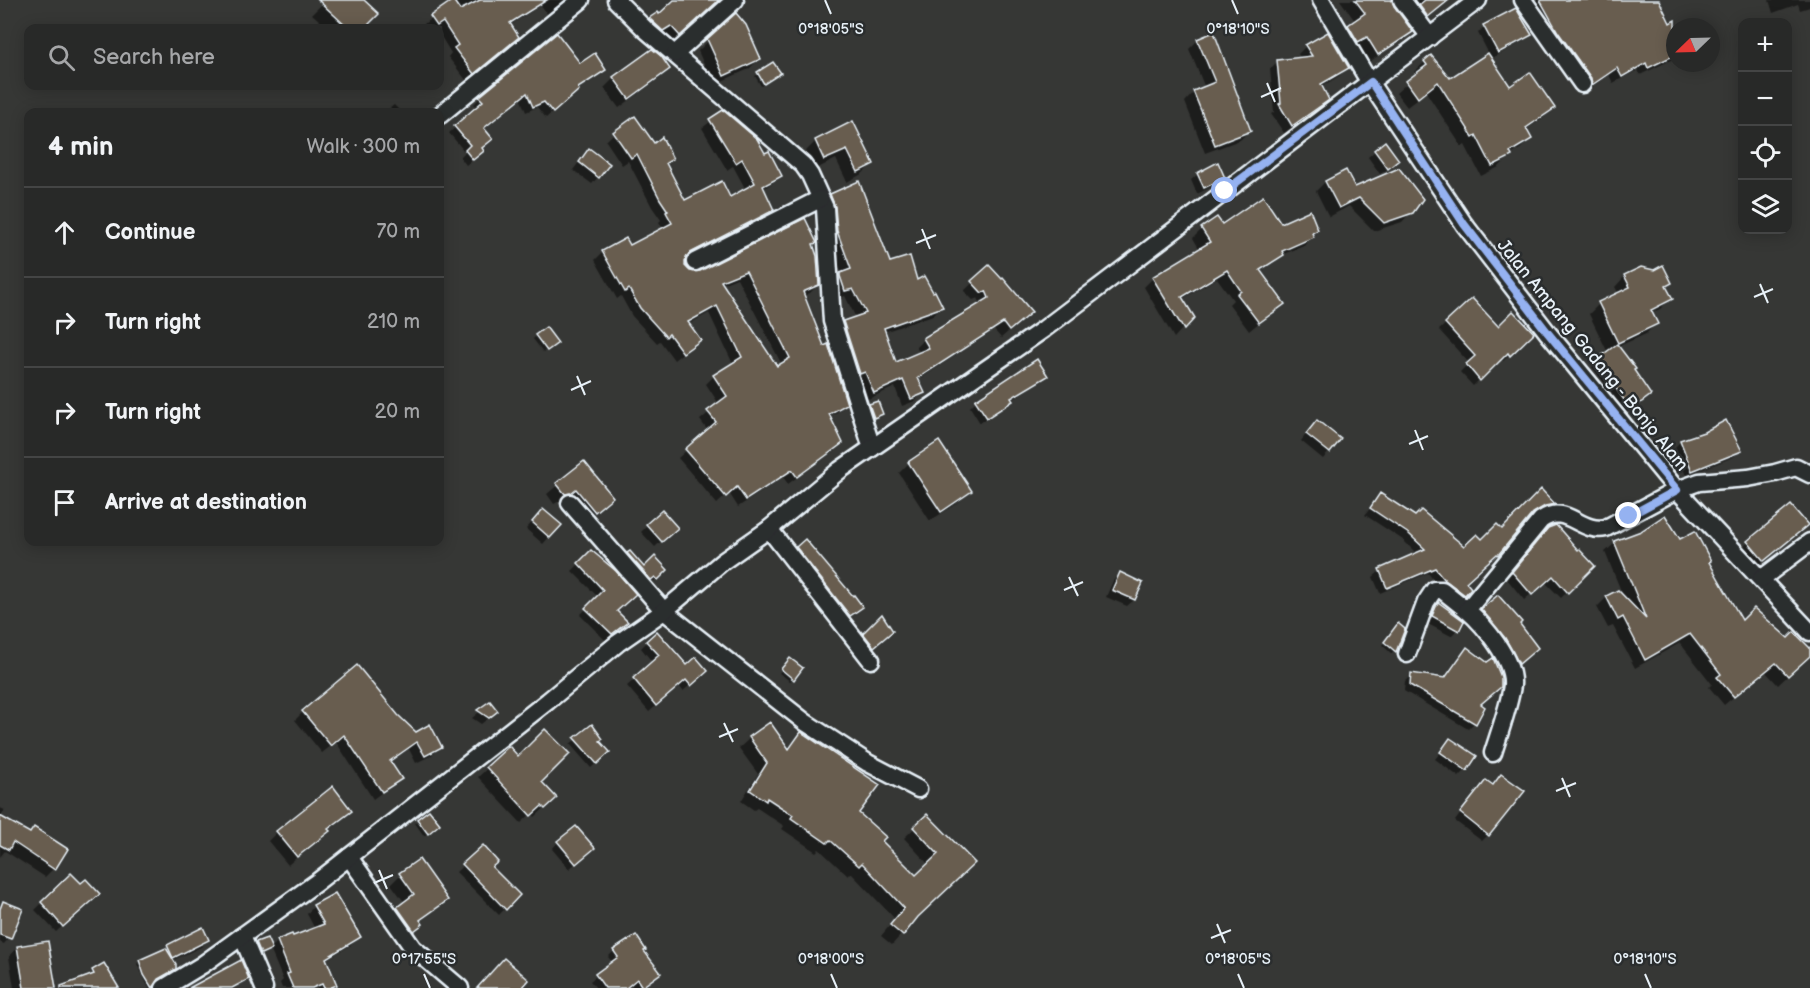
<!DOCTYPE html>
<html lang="en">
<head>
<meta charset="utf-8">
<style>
	:root { --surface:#282928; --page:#343534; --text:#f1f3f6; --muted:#a5a6a8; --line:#444545 }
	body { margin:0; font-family:"Balsamiq Sans",sans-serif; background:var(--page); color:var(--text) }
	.controls { position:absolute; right:18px; top:18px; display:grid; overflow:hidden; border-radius:12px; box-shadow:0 3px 15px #0003 }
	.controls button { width:54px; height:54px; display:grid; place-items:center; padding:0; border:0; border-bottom:2px solid var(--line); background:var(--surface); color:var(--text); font:30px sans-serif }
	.compass { position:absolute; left:1666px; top:18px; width:54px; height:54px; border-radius:50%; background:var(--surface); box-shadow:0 3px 15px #0003; rotate:247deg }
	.stop { position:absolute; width:18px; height:18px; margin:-14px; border:4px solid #95b2f1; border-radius:50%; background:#fff }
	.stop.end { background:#95b2f1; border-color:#fff; box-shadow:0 2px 6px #0008 }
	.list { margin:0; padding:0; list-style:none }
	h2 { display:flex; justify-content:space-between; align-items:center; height:78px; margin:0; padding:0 24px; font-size:26px }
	h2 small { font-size:20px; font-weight:400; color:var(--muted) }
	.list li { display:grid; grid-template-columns:39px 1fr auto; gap:18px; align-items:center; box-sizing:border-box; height:90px; padding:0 24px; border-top:2px solid var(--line) }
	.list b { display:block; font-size:22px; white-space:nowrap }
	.list em { font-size:20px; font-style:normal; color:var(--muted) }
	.icon { flex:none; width:33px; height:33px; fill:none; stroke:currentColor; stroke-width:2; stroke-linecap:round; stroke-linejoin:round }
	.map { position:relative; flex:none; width:1810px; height:988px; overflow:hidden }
	.search { position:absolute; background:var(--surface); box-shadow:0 3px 15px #0003; left:24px; top:24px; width:420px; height:66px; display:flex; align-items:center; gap:15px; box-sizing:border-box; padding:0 21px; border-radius:12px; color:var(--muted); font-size:22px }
	.panel { position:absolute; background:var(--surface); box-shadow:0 3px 15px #0003; left:24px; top:108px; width:420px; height:438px; border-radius:12px }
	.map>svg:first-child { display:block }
	.shadow { fill:#0007; fill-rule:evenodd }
	.building { fill:#685d4f; stroke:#e8f1f8; stroke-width:1.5; fill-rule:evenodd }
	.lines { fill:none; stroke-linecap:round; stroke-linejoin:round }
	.minor-casing { stroke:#e8f1f8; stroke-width:21 }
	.minor { stroke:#2a2d2e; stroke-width:16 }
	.route { stroke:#95b2f1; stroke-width:8 }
	.ticks { fill:none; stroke:#e8f1f8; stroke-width:2 }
	.labels { text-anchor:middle; stroke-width:5; stroke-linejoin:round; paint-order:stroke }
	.street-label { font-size:18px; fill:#e8f1f8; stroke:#2a2d2e }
	.ticks-label { font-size:15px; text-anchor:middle; fill:#e8f1f8; stroke:#2a2d2e; stroke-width:5; stroke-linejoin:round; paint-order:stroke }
</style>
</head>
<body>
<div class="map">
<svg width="1810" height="988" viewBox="0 0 1810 988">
	<rect width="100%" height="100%" fill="#363735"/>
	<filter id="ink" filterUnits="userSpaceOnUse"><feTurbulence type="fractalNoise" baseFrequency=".0167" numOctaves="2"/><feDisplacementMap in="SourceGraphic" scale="12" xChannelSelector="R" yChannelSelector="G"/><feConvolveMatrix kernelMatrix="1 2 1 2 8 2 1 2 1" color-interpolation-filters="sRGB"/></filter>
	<g filter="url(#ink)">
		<g class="shadow">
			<path d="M 326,0 L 362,0 L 377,14 L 363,28 L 328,28 L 312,14 Z"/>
			<path d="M 451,0 L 565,0 L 547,14 L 541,5 L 510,25 L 510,44 L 466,80 L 448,57 L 451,53 L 440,35 L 440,28 L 427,28 L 424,24 L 452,2 Z"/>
			<path d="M 671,0 L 718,0 L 671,43 L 642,28 L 657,14 L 659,16 L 673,3 Z"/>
			<path d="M 1340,0 L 1391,0 L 1392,6 L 1411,32 L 1402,40 L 1369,62 L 1357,45 L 1349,50 L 1340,35 L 1355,21 Z"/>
			<path d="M 1398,0 L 1447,0 L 1418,25 Z"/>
			<path d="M 1528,0 L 1657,0 L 1669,25 L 1675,28 L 1675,58 L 1640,75 L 1638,70 L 1613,83 L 1609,75 L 1584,92 L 1583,86 Z"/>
			<path d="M 1769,0 L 1810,0 L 1810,7 L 1800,10 L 1798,4 L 1773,13 Z"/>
			<path d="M 738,13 L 759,59 L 749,69 L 713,85 L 698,51 Z"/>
			<path d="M 1484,27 L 1530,35 L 1523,41 L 1490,59 L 1509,88 L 1553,108 L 1542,119 L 1525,130 L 1530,139 L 1520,149 L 1510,155 L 1499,167 L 1481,176 L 1465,145 L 1462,147 L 1426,92 L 1407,107 L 1396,93 L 1416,75 L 1414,72 L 1425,62 L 1449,80 L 1489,54 L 1478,33 Z"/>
			<path d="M 1198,40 L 1249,131 L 1240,140 L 1205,153 L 1185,102 L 1194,92 L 1205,88 L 1189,49 Z"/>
			<path d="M 1306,46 L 1347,68 L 1339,76 L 1321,87 L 1327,100 L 1319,108 L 1284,133 L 1271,114 L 1274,112 L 1270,69 L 1278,61 L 1301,59 L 1298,54 Z"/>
			<path d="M 773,64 L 776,76 L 761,86 L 755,76 Z"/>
			<path d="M 580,65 L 604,70 L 577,90 L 546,118 L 537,107 L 526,112 L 520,98 L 483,129 L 480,148 L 476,157 L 466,165 L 460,157 L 465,152 L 449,133 L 477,108 L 474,104 L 480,98 Z"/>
			<path d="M 668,69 L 658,79 L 619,108 L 604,88 L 614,78 Z"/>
			<path d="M 394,105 L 401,112 L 385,112 Z"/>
			<path d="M 723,112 L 780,175 L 772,183 L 763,189 L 773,210 L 765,218 L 685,258 L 683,262 L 688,272 L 694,274 L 815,242 L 812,245 L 818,285 L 810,293 L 803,296 L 846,404 L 837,412 L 829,416 L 841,443 L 833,451 L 788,484 L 783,477 L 738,507 L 729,493 L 717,504 L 678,458 L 708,431 L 700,420 L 719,404 L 706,384 L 714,376 L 733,364 L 709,313 L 687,325 L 699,340 L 674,360 L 660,341 L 657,343 L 632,316 L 621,296 L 617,299 L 595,260 L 603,252 L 629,247 L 663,229 L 659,222 L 661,220 L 652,207 L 628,161 L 622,165 L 606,141 L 614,133 L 654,146 L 672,159 L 665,165 L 684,202 L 729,199 L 746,190 L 733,166 L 727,170 L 702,128 ZM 737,278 L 782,365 L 777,368 L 722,284 Z"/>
			<path d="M 852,123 L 872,164 L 862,174 L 847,182 L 836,159 L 814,170 L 805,152 L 815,142 Z"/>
			<path d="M 1375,151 L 1391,167 L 1380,174 L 1368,157 Z"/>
			<path d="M 583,157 L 598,177 L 592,184 L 573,170 Z"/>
			<path d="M 1345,172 L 1354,189 L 1411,212 L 1402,222 L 1374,231 L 1349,206 L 1329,217 L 1316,191 L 1325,182 Z"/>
			<path d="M 1198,174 L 1224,177 L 1217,184 L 1197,194 L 1191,180 Z"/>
			<path d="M 831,195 L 889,263 L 916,282 L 941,307 L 933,315 L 884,332 L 896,364 L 920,353 L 916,347 L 924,339 L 981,305 L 978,298 L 973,300 L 964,291 L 989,267 L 1022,320 L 1001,338 L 994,330 L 918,380 L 923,392 L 915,401 L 902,406 L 895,387 L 866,400 L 836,330 L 844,322 L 856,318 L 845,296 L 837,299 L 832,283 L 842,274 L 829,240 L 823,203 Z"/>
			<path d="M 1280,224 L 1317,230 L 1304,246 L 1281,255 L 1260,272 L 1283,303 L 1249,331 L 1229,304 L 1233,300 L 1217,278 L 1182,299 L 1193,317 L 1174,338 L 1144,287 L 1153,278 L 1200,250 L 1193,238 L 1202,229 L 1221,226 Z"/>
			<path d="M 1625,276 L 1670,283 L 1665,288 L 1671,298 L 1660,309 L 1651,313 L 1656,323 L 1646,334 L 1617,347 L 1649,395 L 1624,415 L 1610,394 L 1612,393 L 1592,367 L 1608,353 L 1589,314 L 1599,304 L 1619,294 L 1615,287 Z"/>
			<path d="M 1472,300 L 1498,328 L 1532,333 L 1503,361 L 1500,359 L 1473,386 L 1460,372 L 1469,363 L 1439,330 Z"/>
			<path d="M 536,336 L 553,345 L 543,352 L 533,339 Z"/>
			<path d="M 1046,376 L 980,423 L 970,407 L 976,401 Z"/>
			<path d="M 870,406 L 880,414 L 870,418 L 867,409 Z"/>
			<path d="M 1310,429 L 1329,452 L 1323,459 L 1301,441 Z"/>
			<path d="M 1681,441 L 1740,451 L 1733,457 L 1686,476 L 1675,447 Z"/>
			<path d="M 584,463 L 601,507 L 584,521 L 565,498 L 554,504 L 547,494 Z"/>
			<path d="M 909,463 L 970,491 L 960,501 L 930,521 L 899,473 Z"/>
			<path d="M 1541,491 L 1553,504 L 1547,510 L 1537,512 L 1527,518 L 1497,554 L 1464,582 L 1464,594 L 1458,601 L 1438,586 L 1428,573 L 1380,593 L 1373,577 L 1380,571 L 1417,554 L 1403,540 L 1365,515 L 1380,495 L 1464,548 L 1502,531 Z"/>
			<path d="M 537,517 L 560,525 L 543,544 L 526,529 Z"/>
			<path d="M 647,526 L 669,534 L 655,547 L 641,532 Z"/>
			<path d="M 1795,535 L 1753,570 L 1738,553 L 1748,542 Z"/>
			<path d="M 1541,537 L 1593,566 L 1561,598 L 1545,582 L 1524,600 L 1507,579 Z"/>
			<path d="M 1679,541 L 1708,563 L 1742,622 L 1810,650 L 1810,655 L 1778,685 L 1765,671 L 1724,705 L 1709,687 L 1712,684 L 1680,643 L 1635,668 L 1613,626 L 1608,628 L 1597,607 L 1607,597 L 1624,598 L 1605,552 L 1615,543 Z"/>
			<path d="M 797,548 L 856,612 L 844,620 L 792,553 Z"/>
			<path d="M 591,552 L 615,611 L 619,628 L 605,640 L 580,615 L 598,597 L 572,571 Z"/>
			<path d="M 630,553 L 644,569 L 666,570 L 654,581 L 651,578 L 647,582 L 626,557 Z"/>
			<path d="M 1120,574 L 1134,600 L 1127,606 L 1106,597 L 1113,581 Z"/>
			<path d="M 1438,604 L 1457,630 L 1451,636 L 1426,623 L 1432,611 Z"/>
			<path d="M 1482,610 L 1518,624 L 1530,654 L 1512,669 L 1476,617 Z"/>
			<path d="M 882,616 L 886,636 L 868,651 L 859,639 Z"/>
			<path d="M 1395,628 L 1403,630 L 1392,654 L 1382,645 Z"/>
			<path d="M 647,642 L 686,667 L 699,678 L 683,691 L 679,686 L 649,712 L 627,686 L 653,663 L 641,648 Z"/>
			<path d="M 790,660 L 793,679 L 790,681 L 779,673 Z"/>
			<path d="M 1412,675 L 1479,705 L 1474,723 L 1468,729 L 1404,691 L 1405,681 Z"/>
			<path d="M 490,703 L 490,717 L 481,724 L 472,718 Z"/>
			<path d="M 303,712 L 397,716 L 416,734 L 440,746 L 432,755 L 416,763 L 409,749 L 389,762 L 400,779 L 373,799 L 336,742 L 322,753 L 295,720 Z"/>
			<path d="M 770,724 L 787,749 L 801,734 L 857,813 L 880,841 L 916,878 L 929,865 L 904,838 L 927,816 L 973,863 L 916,918 L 892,945 L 881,936 L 895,919 L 851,873 L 848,876 L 819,849 L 816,852 L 782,829 L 784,826 L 757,808 L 754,810 L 741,801 L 758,774 L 739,748 L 750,738 Z"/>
			<path d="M 592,727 L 598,741 L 608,752 L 591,768 L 570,744 Z"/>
			<path d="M 1451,740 L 1466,770 L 1459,777 L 1435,759 Z"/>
			<path d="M 509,748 L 555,798 L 535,817 L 532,813 L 521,823 L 478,777 Z"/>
			<path d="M 1501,776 L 1488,835 L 1482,841 L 1455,821 L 1479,789 L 1492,786 Z"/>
			<path d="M 0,808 L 5,810 L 0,818 L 29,834 L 34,829 L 53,869 L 45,877 L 5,851 L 0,857 Z"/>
			<path d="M 350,811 L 288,865 L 268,841 L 277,832 Z"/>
			<path d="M 429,812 L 436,827 L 424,836 L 415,823 Z"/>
			<path d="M 558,842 L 586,855 L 569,869 L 552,849 Z"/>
			<path d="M 483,847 L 490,868 L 518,895 L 499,915 L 456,872 Z"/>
			<path d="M 71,875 L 91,900 L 56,932 L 35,910 Z"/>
			<path d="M 400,875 L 446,900 L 419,922 L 421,924 L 411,934 L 389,917 L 405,903 L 391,884 Z"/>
			<path d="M 314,906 L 359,937 L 351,945 L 325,960 L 335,985 L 332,988 L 282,988 L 280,983 L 283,980 L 270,949 L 278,941 L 315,929 L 307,914 Z"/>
			<path d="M 0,917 L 16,922 L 9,938 L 4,944 L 0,942 Z"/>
			<path d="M 207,940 L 201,947 L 171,961 L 171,971 L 156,980 L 152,987 L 149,988 L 137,964 L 140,961 L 162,952 L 168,946 Z"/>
			<path d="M 257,944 L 270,949 L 258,956 L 254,946 Z"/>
			<path d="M 17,948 L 54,988 L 14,988 L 9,957 Z"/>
			<path d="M 614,951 L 642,951 L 653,979 L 641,988 L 634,988 L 630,984 L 625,988 L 596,988 L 590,981 L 613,963 L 608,957 Z"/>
		</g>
		<g class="building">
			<path d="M 318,0 L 364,0 L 379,14 L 365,28 L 348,28 Z"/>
			<path d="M 453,0 L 460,10 L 480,0 L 547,0 L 510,23 L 519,37 L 474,74 L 454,48 L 458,45 L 443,22 L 437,26 L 430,16 Z"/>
			<path d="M 674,0 L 719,0 L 680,36 L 671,26 L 663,31 L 649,18 L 658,12 L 659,14 Z"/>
			<path d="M 1355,0 L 1392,0 L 1394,6 L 1413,32 L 1378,55 L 1367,37 L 1358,42 L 1348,25 L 1365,13 Z"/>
			<path d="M 1425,0 L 1449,0 L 1428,17 L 1419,5 Z"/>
			<path d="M 1540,0 L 1659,0 L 1670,23 L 1675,20 L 1675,55 L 1648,68 L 1646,63 L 1622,77 L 1617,68 L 1592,85 L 1591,78 L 1558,32 Z"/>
			<path d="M 1516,8 L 1532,35 L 1498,53 L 1483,25 Z"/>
			<path d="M 736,13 L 746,25 L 761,59 L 724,76 L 707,39 Z"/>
			<path d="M 1214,32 L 1251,131 L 1215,145 L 1193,91 L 1215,82 L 1197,39 Z"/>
			<path d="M 1328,32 L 1349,68 L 1321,84 L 1329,100 L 1292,126 L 1279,104 L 1281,103 L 1277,60 L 1312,56 L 1305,45 Z"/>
			<path d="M 557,33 L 580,63 L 595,53 L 606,70 L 578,88 L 579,90 L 553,113 L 544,102 L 533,107 L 527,93 L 484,128 L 493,139 L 482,148 L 484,151 L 473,160 L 465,150 L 470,145 L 454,126 L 483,101 L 479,97 Z"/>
			<path d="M 652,49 L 661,56 L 670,69 L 629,99 L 613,77 Z"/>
			<path d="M 1488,53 L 1510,86 L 1530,72 L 1555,108 L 1526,128 L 1532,139 L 1510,152 L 1512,156 L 1492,166 L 1476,135 L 1473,137 L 1438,82 L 1418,98 L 1406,81 L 1427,65 L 1424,61 L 1431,55 L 1450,78 Z"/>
			<path d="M 773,62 L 781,73 L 764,84 L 757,72 Z"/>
			<path d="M 723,110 L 757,139 L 765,153 L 769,151 L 782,176 L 763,186 L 774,210 L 690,253 L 686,257 L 685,266 L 690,271 L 700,271 L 805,218 L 817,243 L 813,244 L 817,256 L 819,285 L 803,292 L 824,346 L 828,344 L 847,404 L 829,414 L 843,443 L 797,477 L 792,470 L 746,500 L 737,487 L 726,497 L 685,449 L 716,422 L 707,411 L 727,396 L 713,375 L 742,357 L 717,306 L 688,322 L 701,340 L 683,353 L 669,334 L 666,337 L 640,308 L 629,289 L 625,292 L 602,251 L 626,238 L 630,245 L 672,223 L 666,212 L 668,211 L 660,199 L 637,154 L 631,158 L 613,132 L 635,116 L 654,143 L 662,137 L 673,159 L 666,163 L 685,200 L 722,181 L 730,197 L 755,183 L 742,159 L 736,163 L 709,119 ZM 746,271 L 790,358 L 777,366 L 721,281 Z"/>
			<path d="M 853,121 L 874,164 L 858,172 L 847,150 L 824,160 L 815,140 Z"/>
			<path d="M 1385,141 L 1399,160 L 1388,169 L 1374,150 Z"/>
			<path d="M 589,148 L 610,164 L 599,178 L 579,162 Z"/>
			<path d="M 1218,162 L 1225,178 L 1204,188 L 1197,173 Z"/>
			<path d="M 1399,168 L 1423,199 L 1413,213 L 1384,223 L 1359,198 L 1339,208 L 1325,181 L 1346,170 L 1355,187 Z"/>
			<path d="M 859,181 L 890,262 L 910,256 L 917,280 L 924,276 L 933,292 L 935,291 L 943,307 L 884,328 L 896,362 L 929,348 L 923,338 L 989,298 L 986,291 L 982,293 L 971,281 L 989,265 L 1002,279 L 1003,278 L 1032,312 L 1009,331 L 1003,323 L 918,378 L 925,393 L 911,399 L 903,380 L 874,393 L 865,372 L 860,374 L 843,321 L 866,313 L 853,289 L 845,291 L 840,276 L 840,273 L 851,269 L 837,231 L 835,207 L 830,194 Z"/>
			<path d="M 1263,196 L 1281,223 L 1310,210 L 1318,230 L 1312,233 L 1314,237 L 1282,251 L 1284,255 L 1260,270 L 1285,304 L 1259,323 L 1237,294 L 1241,291 L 1227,270 L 1182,297 L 1195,318 L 1184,330 L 1152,277 L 1210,242 L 1201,228 L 1217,217 L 1222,224 Z"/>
			<path d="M 1663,265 L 1672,283 L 1666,286 L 1673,299 L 1651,310 L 1658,324 L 1618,343 L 1598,302 L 1630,287 L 1624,275 L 1641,267 L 1654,270 Z"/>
			<path d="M 1472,298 L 1498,326 L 1513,311 L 1534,333 L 1510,356 L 1508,353 L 1480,381 L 1466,364 L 1475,356 L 1445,323 Z"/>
			<path d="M 546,327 L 558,343 L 547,351 L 535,335 Z"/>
			<path d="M 1617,344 L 1636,369 L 1634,370 L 1651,395 L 1631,410 L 1615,387 L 1618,385 L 1597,359 Z"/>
			<path d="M 1037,359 L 1048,376 L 1011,398 L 1013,401 L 987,418 L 975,400 Z"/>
			<path d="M 878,401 L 883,414 L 874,418 L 869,404 Z"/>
			<path d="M 1317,420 L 1341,439 L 1330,453 L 1306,434 Z"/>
			<path d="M 1726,420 L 1742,451 L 1692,471 L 1680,440 L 1704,432 Z"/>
			<path d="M 939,441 L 972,491 L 941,512 L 908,462 Z"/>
			<path d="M 584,461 L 613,497 L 595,512 L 576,489 L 571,493 L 565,494 L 556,483 Z"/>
			<path d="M 1541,489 L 1555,504 L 1545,506 L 1533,513 L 1498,555 L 1497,554 L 1466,582 L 1471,588 L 1465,595 L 1445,580 L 1435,568 L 1387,588 L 1379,569 L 1425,549 L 1409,534 L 1370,508 L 1380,493 L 1415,516 L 1421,510 L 1464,546 L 1477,534 L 1482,539 L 1497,524 L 1502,529 Z"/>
			<path d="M 1791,505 L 1808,525 L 1764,561 L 1747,541 Z"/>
			<path d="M 543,509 L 562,525 L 550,538 L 532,522 Z"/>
			<path d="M 662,510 L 678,528 L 662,542 L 646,524 Z"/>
			<path d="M 1665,515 L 1680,539 L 1695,531 L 1711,561 L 1709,562 L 1742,620 L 1754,608 L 1788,638 L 1794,632 L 1810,648 L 1810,656 L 1788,676 L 1776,663 L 1734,697 L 1717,677 L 1721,674 L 1690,634 L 1645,660 L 1623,617 L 1618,620 L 1606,596 L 1618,590 L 1646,619 L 1614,541 L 1641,531 Z"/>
			<path d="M 1556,525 L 1578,550 L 1579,549 L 1595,566 L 1568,593 L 1553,576 L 1532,595 L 1512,572 L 1548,528 Z"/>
			<path d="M 805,539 L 853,596 L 854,595 L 863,607 L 850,616 L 796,547 Z"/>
			<path d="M 591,550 L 616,571 L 636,594 L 617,611 L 628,622 L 612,634 L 585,608 L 603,590 L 578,563 Z"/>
			<path d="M 630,551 L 644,567 L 655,556 L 668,570 L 658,580 L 655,577 L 651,580 L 627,553 Z"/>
			<path d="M 1120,572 L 1143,583 L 1135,600 L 1112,590 Z"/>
			<path d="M 1498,595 L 1522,622 L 1520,624 L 1538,648 L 1519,664 L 1505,638 L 1481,609 Z"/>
			<path d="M 1438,602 L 1464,621 L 1459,631 L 1432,616 Z"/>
			<path d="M 882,614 L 893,631 L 874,647 L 863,633 Z"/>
			<path d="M 1398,623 L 1405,629 L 1396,652 L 1384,642 Z"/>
			<path d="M 657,631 L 687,665 L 696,657 L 708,671 L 691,686 L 686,680 L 656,706 L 633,678 L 659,655 L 646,641 Z"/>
			<path d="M 1467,647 L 1487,662 L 1493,658 L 1501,677 L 1501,687 L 1481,704 L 1485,707 L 1476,724 L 1410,685 L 1411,673 L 1445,678 Z"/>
			<path d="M 790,658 L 803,668 L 794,680 L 781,669 Z"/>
			<path d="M 357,665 L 398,715 L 416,732 L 430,724 L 442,747 L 425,756 L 417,742 L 390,761 L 402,779 L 382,792 L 344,735 L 331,746 L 302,711 Z"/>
			<path d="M 490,701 L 498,711 L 489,718 L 477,710 Z"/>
			<path d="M 770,722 L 789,749 L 801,732 L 880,785 L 859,813 L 886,837 L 882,841 L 916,875 L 938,854 L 913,827 L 927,814 L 975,863 L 918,917 L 903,936 L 890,925 L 904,908 L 862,863 L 859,866 L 830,840 L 827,843 L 791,818 L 793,815 L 767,798 L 766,801 L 750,790 L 767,763 L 749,737 Z"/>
			<path d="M 592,724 L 603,739 L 600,741 L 610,752 L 597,764 L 574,738 Z"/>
			<path d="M 545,729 L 570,754 L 542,782 L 557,798 L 545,809 L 542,806 L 531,816 L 486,767 L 509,746 L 518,756 Z"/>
			<path d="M 1450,738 L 1477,756 L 1467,771 L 1440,752 Z"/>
			<path d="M 1501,774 L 1525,791 L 1489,836 L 1460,813 L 1486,780 L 1493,785 Z"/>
			<path d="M 333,786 L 352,811 L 328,829 L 330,831 L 297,857 L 276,831 Z"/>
			<path d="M 429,810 L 440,824 L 428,834 L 417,819 Z"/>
			<path d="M 0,816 L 30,833 L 34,827 L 68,849 L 55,870 L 13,842 L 9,850 L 0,845 Z"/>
			<path d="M 576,826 L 595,848 L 576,864 L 557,841 Z"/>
			<path d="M 483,845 L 498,862 L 492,867 L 520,895 L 506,910 L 462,864 Z"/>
			<path d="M 419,859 L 448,900 L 420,920 L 423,924 L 414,931 L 397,907 L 414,894 L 399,873 Z"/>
			<path d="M 71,873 L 81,883 L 86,879 L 100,894 L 63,927 L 41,902 Z"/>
			<path d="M 335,893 L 361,937 L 326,958 L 337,985 L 329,988 L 324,988 L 322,984 L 312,988 L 293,988 L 287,974 L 290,973 L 277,940 L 292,934 L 293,936 L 324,924 L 313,905 Z"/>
			<path d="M 3,901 L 23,909 L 11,939 L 0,935 L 0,909 Z"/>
			<path d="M 203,927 L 209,940 L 173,958 L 167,945 Z"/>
			<path d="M 636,935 L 646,950 L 644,951 L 661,973 L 642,987 L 637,979 L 626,988 L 605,988 L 595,974 L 618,957 L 613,950 Z"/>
			<path d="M 267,938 L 272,949 L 261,954 L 256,942 Z"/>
			<path d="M 48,941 L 56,988 L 24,988 L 17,946 Z"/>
			<path d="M 166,948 L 176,964 L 176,969 L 158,979 L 152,988 L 144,975 L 139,960 Z"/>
			<path d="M 504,958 L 529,980 L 522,988 L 477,988 Z"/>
			<path d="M 241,960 L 249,979 L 232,988 L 189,988 Z"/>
			<path d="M 104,963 L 119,988 L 61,988 L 61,986 L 94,974 L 92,970 Z"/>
		</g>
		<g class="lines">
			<g class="minor-casing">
				<g id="minor">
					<path d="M 616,0 L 646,30 L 803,165 L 810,175 L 825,208 L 832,321 L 872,448"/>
					<path d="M 1321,0 L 1370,83 L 1464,224 L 1548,333 L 1677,490 L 1810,632"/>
					<path d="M 1402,0 L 1430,37"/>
					<path d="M 1523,0 L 1582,84"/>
					<path d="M 675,54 L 735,0"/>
					<path d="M 440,115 L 581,0"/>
					<path d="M 695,262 L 820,199"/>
					<path d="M 570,503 L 664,611 L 805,722 L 868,763 L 918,789"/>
					<path d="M 769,529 L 871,660"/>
					<path d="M 1761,579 L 1810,542"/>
					<path d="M 1407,654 L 1426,602 L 1434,590 L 1442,590 L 1467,610"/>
					<path d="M 1493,753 C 1499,734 1510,703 1512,685 C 1514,660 1484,625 1467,610 L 1541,520 C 1566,502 1580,534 1606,528 L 1677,490 L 1699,482 L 1748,478 L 1775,473 L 1796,467 L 1810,474"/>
					<path d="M 349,857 L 413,948 L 460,988"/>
					<path d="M 242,936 L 264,988"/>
					<path d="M 164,988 L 202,965 L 317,882 L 548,701 L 618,643 L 664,611 L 722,562 L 769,529 L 840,470 L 1044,329 L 1478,0"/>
				</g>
			</g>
			<use href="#minor" class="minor"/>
		</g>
	</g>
	<g class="lines" filter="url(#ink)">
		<path class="route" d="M 1225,191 L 1371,82 L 1464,224 L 1548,333 L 1677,490 L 1629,516"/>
	</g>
	<path class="ticks" d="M 825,0 L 831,14M 1232,0 L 1238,14M 1267,83 L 1275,102M 1261,97 L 1281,88M 922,229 L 930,249M 916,243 L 936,235M 1760,284 L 1768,303M 1754,297 L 1773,289M 577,376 L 585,395M 571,390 L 591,381M 1415,430 L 1423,450M 1409,444 L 1428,436M 1069,577 L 1078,596M 1064,590 L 1083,582M 724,723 L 733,742M 719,737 L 738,729M 1562,778 L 1570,797M 1556,791 L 1576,783M 379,870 L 387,889M 374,883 L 393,875M 1217,924 L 1225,943M 1211,938 L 1231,930M 424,974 L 430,988M 831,974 L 837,988M 1238,974 L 1244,988M 1645,974 L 1651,988"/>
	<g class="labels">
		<g class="street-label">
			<text transform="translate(1593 355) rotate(51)" y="6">Jalan Ampang Gadang - Bonjo Alam</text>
		</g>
	</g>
	<g class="ticks-label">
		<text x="831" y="34">0°18'05"S</text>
		<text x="1238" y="34">0°18'10"S</text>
		<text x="424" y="964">0°17'55"S</text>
		<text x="831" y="964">0°18'00"S</text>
		<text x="1238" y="964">0°18'05"S</text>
		<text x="1645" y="964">0°18'10"S</text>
	</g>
</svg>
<div class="controls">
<button>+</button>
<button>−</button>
<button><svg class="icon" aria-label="locate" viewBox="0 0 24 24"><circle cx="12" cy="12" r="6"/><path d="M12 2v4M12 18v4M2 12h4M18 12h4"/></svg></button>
<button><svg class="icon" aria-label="layers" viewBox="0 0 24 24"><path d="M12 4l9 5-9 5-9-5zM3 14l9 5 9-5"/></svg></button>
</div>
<svg class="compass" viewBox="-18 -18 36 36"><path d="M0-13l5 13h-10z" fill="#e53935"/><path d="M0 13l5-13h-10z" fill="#a5a6a8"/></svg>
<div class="stop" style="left:1225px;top:191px"></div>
<div class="stop end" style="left:1629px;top:516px"></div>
<div class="search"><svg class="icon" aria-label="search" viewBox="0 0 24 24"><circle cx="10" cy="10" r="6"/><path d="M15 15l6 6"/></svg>Search here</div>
<section class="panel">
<h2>4 min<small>Walk · 300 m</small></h2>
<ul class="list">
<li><svg class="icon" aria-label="ahead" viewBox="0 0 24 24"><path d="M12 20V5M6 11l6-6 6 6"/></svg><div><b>Continue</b></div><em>70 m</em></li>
<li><svg class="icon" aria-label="right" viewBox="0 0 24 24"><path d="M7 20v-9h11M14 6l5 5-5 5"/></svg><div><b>Turn right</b></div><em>210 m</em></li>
<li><svg class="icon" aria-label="right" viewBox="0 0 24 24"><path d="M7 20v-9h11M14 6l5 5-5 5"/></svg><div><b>Turn right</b></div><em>20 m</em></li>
<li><svg class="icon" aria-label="arrive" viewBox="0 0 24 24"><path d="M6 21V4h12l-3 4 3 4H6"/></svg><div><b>Arrive at destination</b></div></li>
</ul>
</section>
</div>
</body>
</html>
